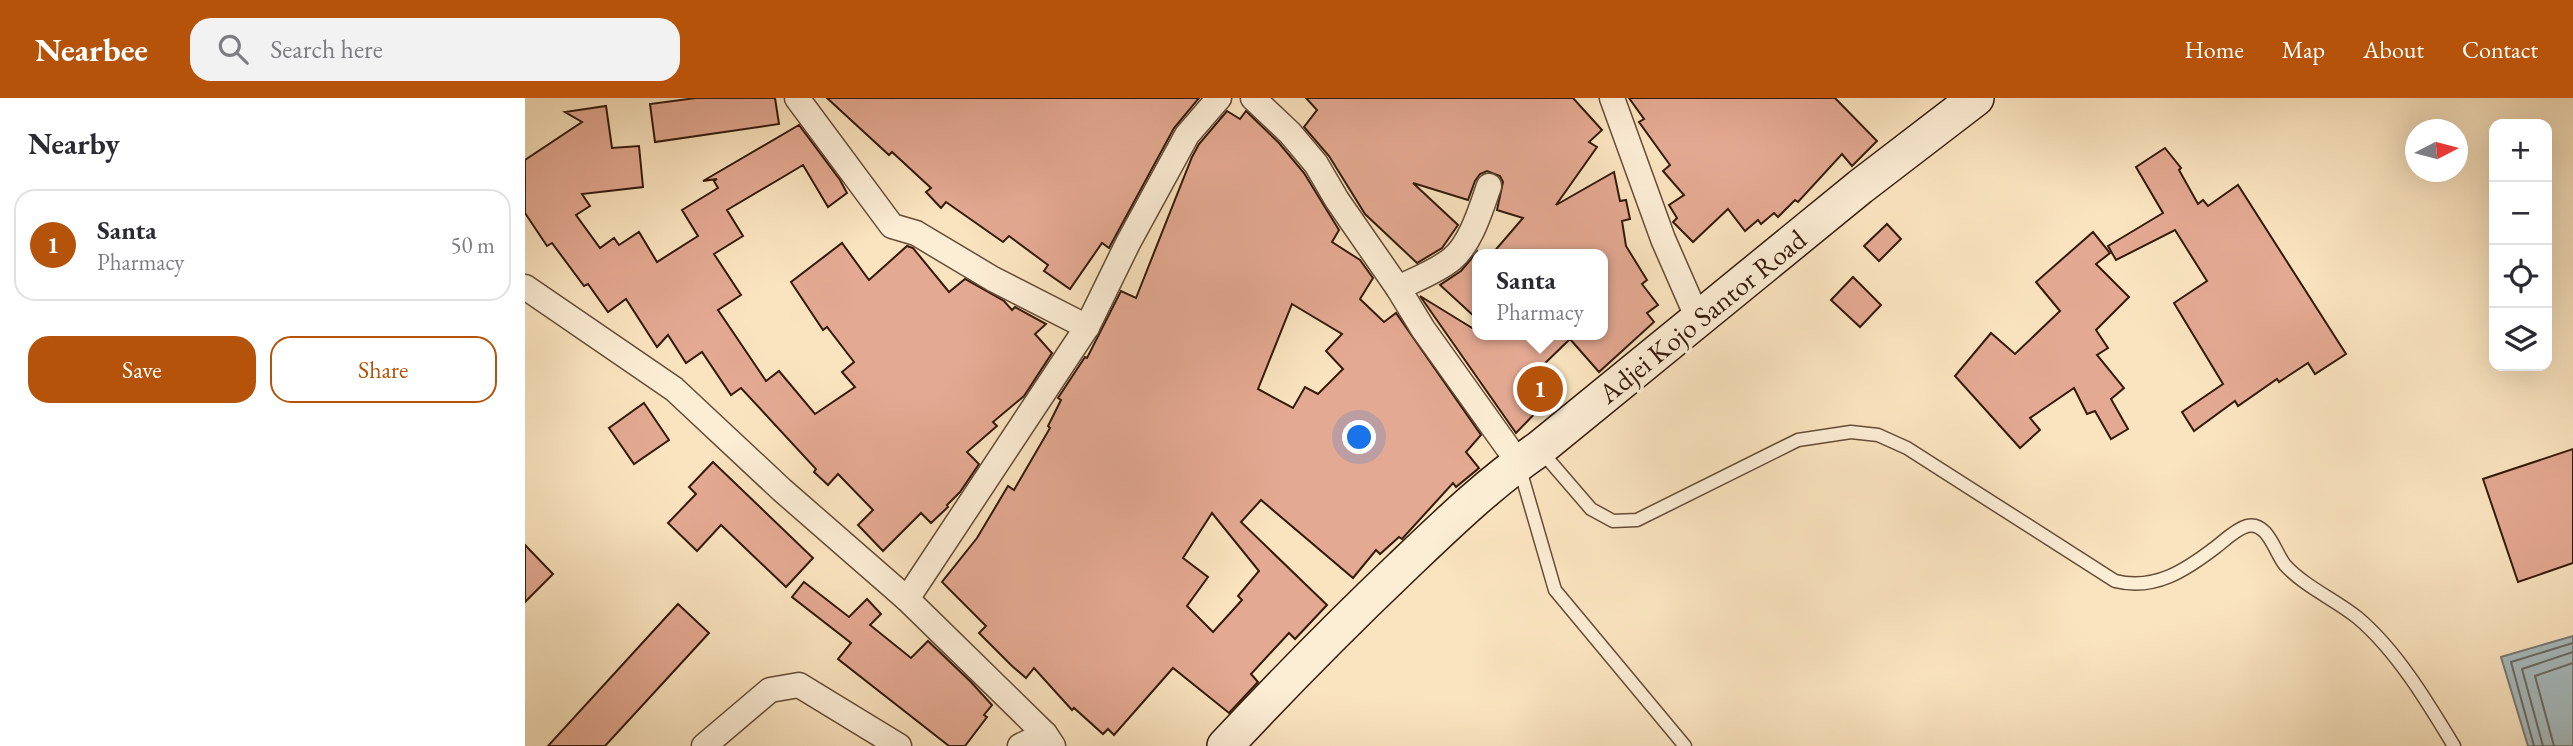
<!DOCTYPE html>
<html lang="en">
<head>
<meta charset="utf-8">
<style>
	:root { --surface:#fff; --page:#f2f2f3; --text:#2b2b33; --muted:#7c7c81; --line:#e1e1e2; --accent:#b45309 }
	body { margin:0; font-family:"EB Garamond",serif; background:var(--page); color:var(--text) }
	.controls { position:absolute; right:21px; top:21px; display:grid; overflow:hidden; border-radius:14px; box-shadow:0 7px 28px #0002 }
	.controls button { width:63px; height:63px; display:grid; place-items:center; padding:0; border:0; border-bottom:2px solid var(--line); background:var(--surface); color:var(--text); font:35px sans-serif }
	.compass { position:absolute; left:1880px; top:21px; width:63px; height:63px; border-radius:50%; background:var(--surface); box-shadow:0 7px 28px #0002; rotate:84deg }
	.you { position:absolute; left:835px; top:340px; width:24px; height:24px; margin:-18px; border:5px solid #fff; border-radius:50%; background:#1a73e8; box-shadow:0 0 0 10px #1a73e833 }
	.badge { display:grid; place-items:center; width:46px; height:46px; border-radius:50%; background:var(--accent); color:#fff; font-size:23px; font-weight:700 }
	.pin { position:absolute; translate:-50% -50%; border:4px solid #fff; box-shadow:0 2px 7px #0006 }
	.popup { position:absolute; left:947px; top:151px; width:136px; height:91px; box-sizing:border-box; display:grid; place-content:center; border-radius:14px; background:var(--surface); filter:drop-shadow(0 2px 5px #0005); font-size:23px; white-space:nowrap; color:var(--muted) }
	.popup b { font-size:26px; color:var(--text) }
	.popup::after { content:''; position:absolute; left:50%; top:100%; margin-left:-14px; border:14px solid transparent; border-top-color:var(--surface) }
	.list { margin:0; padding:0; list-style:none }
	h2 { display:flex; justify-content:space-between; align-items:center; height:91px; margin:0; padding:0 28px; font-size:30px }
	h2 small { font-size:23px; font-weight:400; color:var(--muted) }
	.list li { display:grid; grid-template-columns:46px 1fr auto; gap:21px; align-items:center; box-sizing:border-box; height:112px; margin:0 14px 14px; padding:0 14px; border:2px solid var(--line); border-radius:21px }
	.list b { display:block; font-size:26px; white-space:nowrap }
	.list p { margin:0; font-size:23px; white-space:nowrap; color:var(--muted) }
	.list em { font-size:23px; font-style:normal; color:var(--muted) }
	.actions { display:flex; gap:14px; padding:21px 28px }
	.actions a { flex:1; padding:16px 0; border:2px solid var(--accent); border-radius:21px; text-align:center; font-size:24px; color:var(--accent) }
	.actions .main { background:var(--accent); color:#fff }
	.icon { flex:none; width:38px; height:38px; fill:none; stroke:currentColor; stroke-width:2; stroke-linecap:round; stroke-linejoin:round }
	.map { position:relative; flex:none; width:2048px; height:648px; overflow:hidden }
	header { display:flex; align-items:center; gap:42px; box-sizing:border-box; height:98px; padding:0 35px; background:var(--accent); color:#fff }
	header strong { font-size:33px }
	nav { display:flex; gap:38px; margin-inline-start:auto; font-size:24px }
	.search { width:490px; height:63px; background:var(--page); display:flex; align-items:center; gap:18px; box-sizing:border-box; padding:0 24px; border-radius:21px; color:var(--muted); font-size:26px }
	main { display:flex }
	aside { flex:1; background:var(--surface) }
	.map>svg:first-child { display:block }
	.water { fill:#a5bbbe; stroke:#777b76; stroke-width:2 }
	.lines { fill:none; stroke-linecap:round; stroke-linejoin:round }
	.shore { stroke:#6c6a64; stroke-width:2 }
	.building { fill:#e4a992; stroke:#331a0a; stroke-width:2; fill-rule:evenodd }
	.lane-casing { stroke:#654c37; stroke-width:15 }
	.street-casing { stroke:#654c37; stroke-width:27 }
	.secondary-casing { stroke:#331a0a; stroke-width:38 }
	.lane { stroke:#fcedd5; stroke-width:12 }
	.street { stroke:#fcedd5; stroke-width:24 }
	.secondary { stroke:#fcedd5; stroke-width:35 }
	.labels { text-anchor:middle; stroke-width:7; stroke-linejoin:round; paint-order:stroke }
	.street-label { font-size:28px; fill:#331a0a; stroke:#fcedd5 }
</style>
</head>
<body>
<header>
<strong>Nearbee</strong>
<div class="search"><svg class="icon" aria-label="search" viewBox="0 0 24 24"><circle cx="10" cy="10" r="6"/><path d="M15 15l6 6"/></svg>Search here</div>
<nav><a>Home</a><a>Map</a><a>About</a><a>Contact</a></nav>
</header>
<main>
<aside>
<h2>Nearby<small></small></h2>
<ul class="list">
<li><span class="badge">1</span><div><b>Santa</b><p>Pharmacy</p></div><em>50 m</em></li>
</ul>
<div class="actions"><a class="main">Save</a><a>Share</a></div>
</aside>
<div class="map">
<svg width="2048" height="648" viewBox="0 0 2048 648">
	<rect width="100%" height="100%" fill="#fae4bf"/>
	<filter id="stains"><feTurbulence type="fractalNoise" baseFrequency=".00286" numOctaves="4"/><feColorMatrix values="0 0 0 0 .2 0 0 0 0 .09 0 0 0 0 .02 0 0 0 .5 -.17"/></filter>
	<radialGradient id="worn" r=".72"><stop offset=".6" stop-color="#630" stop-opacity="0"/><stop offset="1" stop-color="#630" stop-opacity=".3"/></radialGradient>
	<path class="water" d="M 2048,538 L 2048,648 L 2003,648 L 1976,559 Z"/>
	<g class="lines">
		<g class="shore">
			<path d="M 2009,648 L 1986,564 L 2048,545"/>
			<path d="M 2018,648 L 1997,571 L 2048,554"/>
			<path d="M 2029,648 L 2010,578 L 2048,565"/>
		</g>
	</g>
	<g class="building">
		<path d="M 171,0 L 250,0 L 254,26 L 130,44 L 125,6 Z"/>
		<path d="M 302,0 L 674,0 L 649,30 L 584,150 L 577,145 L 545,191 L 519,173 L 523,167 L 484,138 L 478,144 L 421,104 L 416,110 L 401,94 L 406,90 L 367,54 L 364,57 Z"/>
		<path d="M 781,0 L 1048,0 L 1077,32 L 1064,44 L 1072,49 L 1031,107 L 1089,74 L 1095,103 L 1101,102 L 1105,121 L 1097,123 L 1101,148 L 1122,182 L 1117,186 L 1133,207 L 1122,215 L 1129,224 L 1074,274 L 1045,241 L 1014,271 L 1024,282 L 1008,296 L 1018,307 L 991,335 L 895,198 L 952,233 L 952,237 L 1078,237 L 1078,156 L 967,156 L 998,120 L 972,112 L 978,84 L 975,78 L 962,73 L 955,76 L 950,83 L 943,102 L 888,85 L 933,127 L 917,150 L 892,165 L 840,116 L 804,58 L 779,29 L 792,12 Z"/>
		<path d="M 1104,0 L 1310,0 L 1352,43 L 1327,68 L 1317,56 L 1273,104 L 1270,102 L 1253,119 L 1249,115 L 1236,126 L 1233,122 L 1220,133 L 1203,111 L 1168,144 L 1148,124 L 1152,120 L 1144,107 L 1159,97 L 1138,73 L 1145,67 L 1114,24 L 1119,21 Z"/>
		<path d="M 81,8 L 87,50 L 114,48 L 118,89 L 57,96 L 65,108 L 51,117 L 75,150 L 89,140 L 94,147 L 114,134 L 132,164 L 173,138 L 157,112 L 193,90 L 189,83 L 192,81 L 178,83 L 274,27 L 315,82 L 322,95 L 303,109 L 278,67 L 258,79 L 202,112 L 218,138 L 189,156 L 216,197 L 193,212 L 241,283 L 254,273 L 290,316 L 330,289 L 317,274 L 329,264 L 302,229 L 298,232 L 266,184 L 317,145 L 344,182 L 382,148 L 388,150 L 424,194 L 440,181 L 479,203 L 487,212 L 490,209 L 521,226 L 510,236 L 527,255 L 499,298 L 468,324 L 472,328 L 442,354 L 454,366 L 435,394 L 422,407 L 423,409 L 406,425 L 396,415 L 358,453 L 333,427 L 348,412 L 313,376 L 303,387 L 289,374 L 291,371 L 216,290 L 206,297 L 177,254 L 161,265 L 143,237 L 132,249 L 101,201 L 83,214 L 63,186 L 59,188 L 27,145 L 22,148 L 0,115 L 0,62 L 57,24 L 40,14 Z"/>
		<path d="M 702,13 L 715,21 L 721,13 L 754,45 L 779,75 L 814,132 L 807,144 L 835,162 L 848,180 L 835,201 L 859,224 L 871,215 L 956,337 L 941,354 L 954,370 L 931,389 L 928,385 L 877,441 L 874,439 L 855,456 L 851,452 L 828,480 L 736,402 L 716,424 L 802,507 L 770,541 L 764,535 L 726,576 L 733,584 L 704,615 L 648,570 L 589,637 L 583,631 L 578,636 L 549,610 L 547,612 L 509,570 L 501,580 L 487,568 L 454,535 L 461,528 L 417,484 L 452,440 L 483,388 L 489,392 L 525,330 L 523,328 L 536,302 L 533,300 L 560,259 L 562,260 L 596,193 L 611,200 L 667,59 L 674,46 ZM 767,206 L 817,236 L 801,253 L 818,271 L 793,296 L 780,289 L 768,310 L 733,291 ZM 687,415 L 734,473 L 713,498 L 717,502 L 688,534 L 662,508 L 683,479 L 658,460 Z"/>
		<path d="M 1640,50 L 1656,70 L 1654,72 L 1673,106 L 1678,102 L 1683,108 L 1713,87 L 1821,256 L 1790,276 L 1783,265 L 1754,284 L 1752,281 L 1713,308 L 1710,303 L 1669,333 L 1657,314 L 1698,286 L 1649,205 L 1682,183 L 1650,132 L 1591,162 L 1583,148 L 1638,115 L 1611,69 Z"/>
		<path d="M 1362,126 L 1376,141 L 1354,163 L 1339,148 Z"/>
		<path d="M 1568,134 L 1585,155 L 1571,166 L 1604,199 L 1571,232 L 1583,250 L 1572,257 L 1599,290 L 1586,301 L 1603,331 L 1586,341 L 1570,313 L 1562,316 L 1549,290 L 1505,320 L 1515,332 L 1495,350 L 1430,278 L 1466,235 L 1490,256 L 1535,213 L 1511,184 Z"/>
		<path d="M 952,154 L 952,221 L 915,187 L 936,173 Z"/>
		<path d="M 1328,179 L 1356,207 L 1335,229 L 1306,202 Z"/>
		<path d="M 119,305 L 144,342 L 109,366 L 84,330 Z"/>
		<path d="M 2048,351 L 2048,465 L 1993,484 L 1958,381 Z"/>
		<path d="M 188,364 L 288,460 L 261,489 L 196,427 L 172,453 L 143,425 L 171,396 L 164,389 Z"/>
		<path d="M 0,447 L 28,476 L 0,504 Z"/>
		<path d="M 279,484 L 324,519 L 342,501 L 356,516 L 345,527 L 386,560 L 403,543 L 446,584 L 467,607 L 459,617 L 462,619 L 440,648 L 424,648 L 313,561 L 326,545 L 267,499 Z"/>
		<path d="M 153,506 L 184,535 L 80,648 L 23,648 Z"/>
	</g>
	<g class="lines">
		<g class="lane-casing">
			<g id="lane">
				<path d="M 1016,353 L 1066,411 L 1088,423 L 1112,422 L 1273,342 L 1326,334 L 1353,337 L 1382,350 L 1590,483 C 1630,493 1661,472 1691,449 C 1700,442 1711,431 1722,428 C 1743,423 1750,455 1760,467 C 1780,489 1811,502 1833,520 C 1872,553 1903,605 1929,648"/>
				<path d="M 994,368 L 1030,492 L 1160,648"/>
			</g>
		</g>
		<g class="street-casing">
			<g id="street">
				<path d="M 272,0 L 367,128 L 391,135 L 468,181 L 562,229"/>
				<path d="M 728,0 L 765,35 L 791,66 L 812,102 L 873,190 L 898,231 L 993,364"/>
				<path d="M 1087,0 L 1138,141 L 1173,221"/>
				<path d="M 0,189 L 149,291 L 257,392 L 382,501 L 520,636 L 528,648"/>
				<path d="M 873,190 C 891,181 911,174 927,161 C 946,145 956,111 964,88"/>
				<path d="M 382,501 L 562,229 L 603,145 L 662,37 L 694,0"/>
				<path d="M 179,648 L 245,592 L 274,587 L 374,648"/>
				<path d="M 495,648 L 520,636"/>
			</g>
		</g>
		<g class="secondary-casing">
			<path id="secondary" d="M 700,648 C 757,587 816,527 877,469 C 920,428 964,385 1014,351 L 1335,89 L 1451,0"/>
		</g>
		<use href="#lane" class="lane"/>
		<use href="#street" class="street"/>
		<use href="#secondary" class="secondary"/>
	</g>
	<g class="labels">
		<g class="street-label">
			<text transform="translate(1177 218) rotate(-39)" y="10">Adjei Kojo Santor Road</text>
		</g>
	</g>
	<rect width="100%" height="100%" filter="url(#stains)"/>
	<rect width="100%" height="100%" fill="url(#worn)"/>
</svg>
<div class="controls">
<button>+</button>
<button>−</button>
<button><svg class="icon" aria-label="locate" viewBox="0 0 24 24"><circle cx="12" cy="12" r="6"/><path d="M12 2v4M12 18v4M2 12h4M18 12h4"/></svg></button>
<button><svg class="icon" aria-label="layers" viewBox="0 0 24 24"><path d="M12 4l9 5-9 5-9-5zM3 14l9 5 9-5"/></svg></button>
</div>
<svg class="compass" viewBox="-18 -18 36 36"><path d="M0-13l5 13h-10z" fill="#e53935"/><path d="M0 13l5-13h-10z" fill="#7c7c81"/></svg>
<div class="you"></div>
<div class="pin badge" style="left:1015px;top:291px">1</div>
<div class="popup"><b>Santa</b>Pharmacy</div>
</div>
</main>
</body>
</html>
